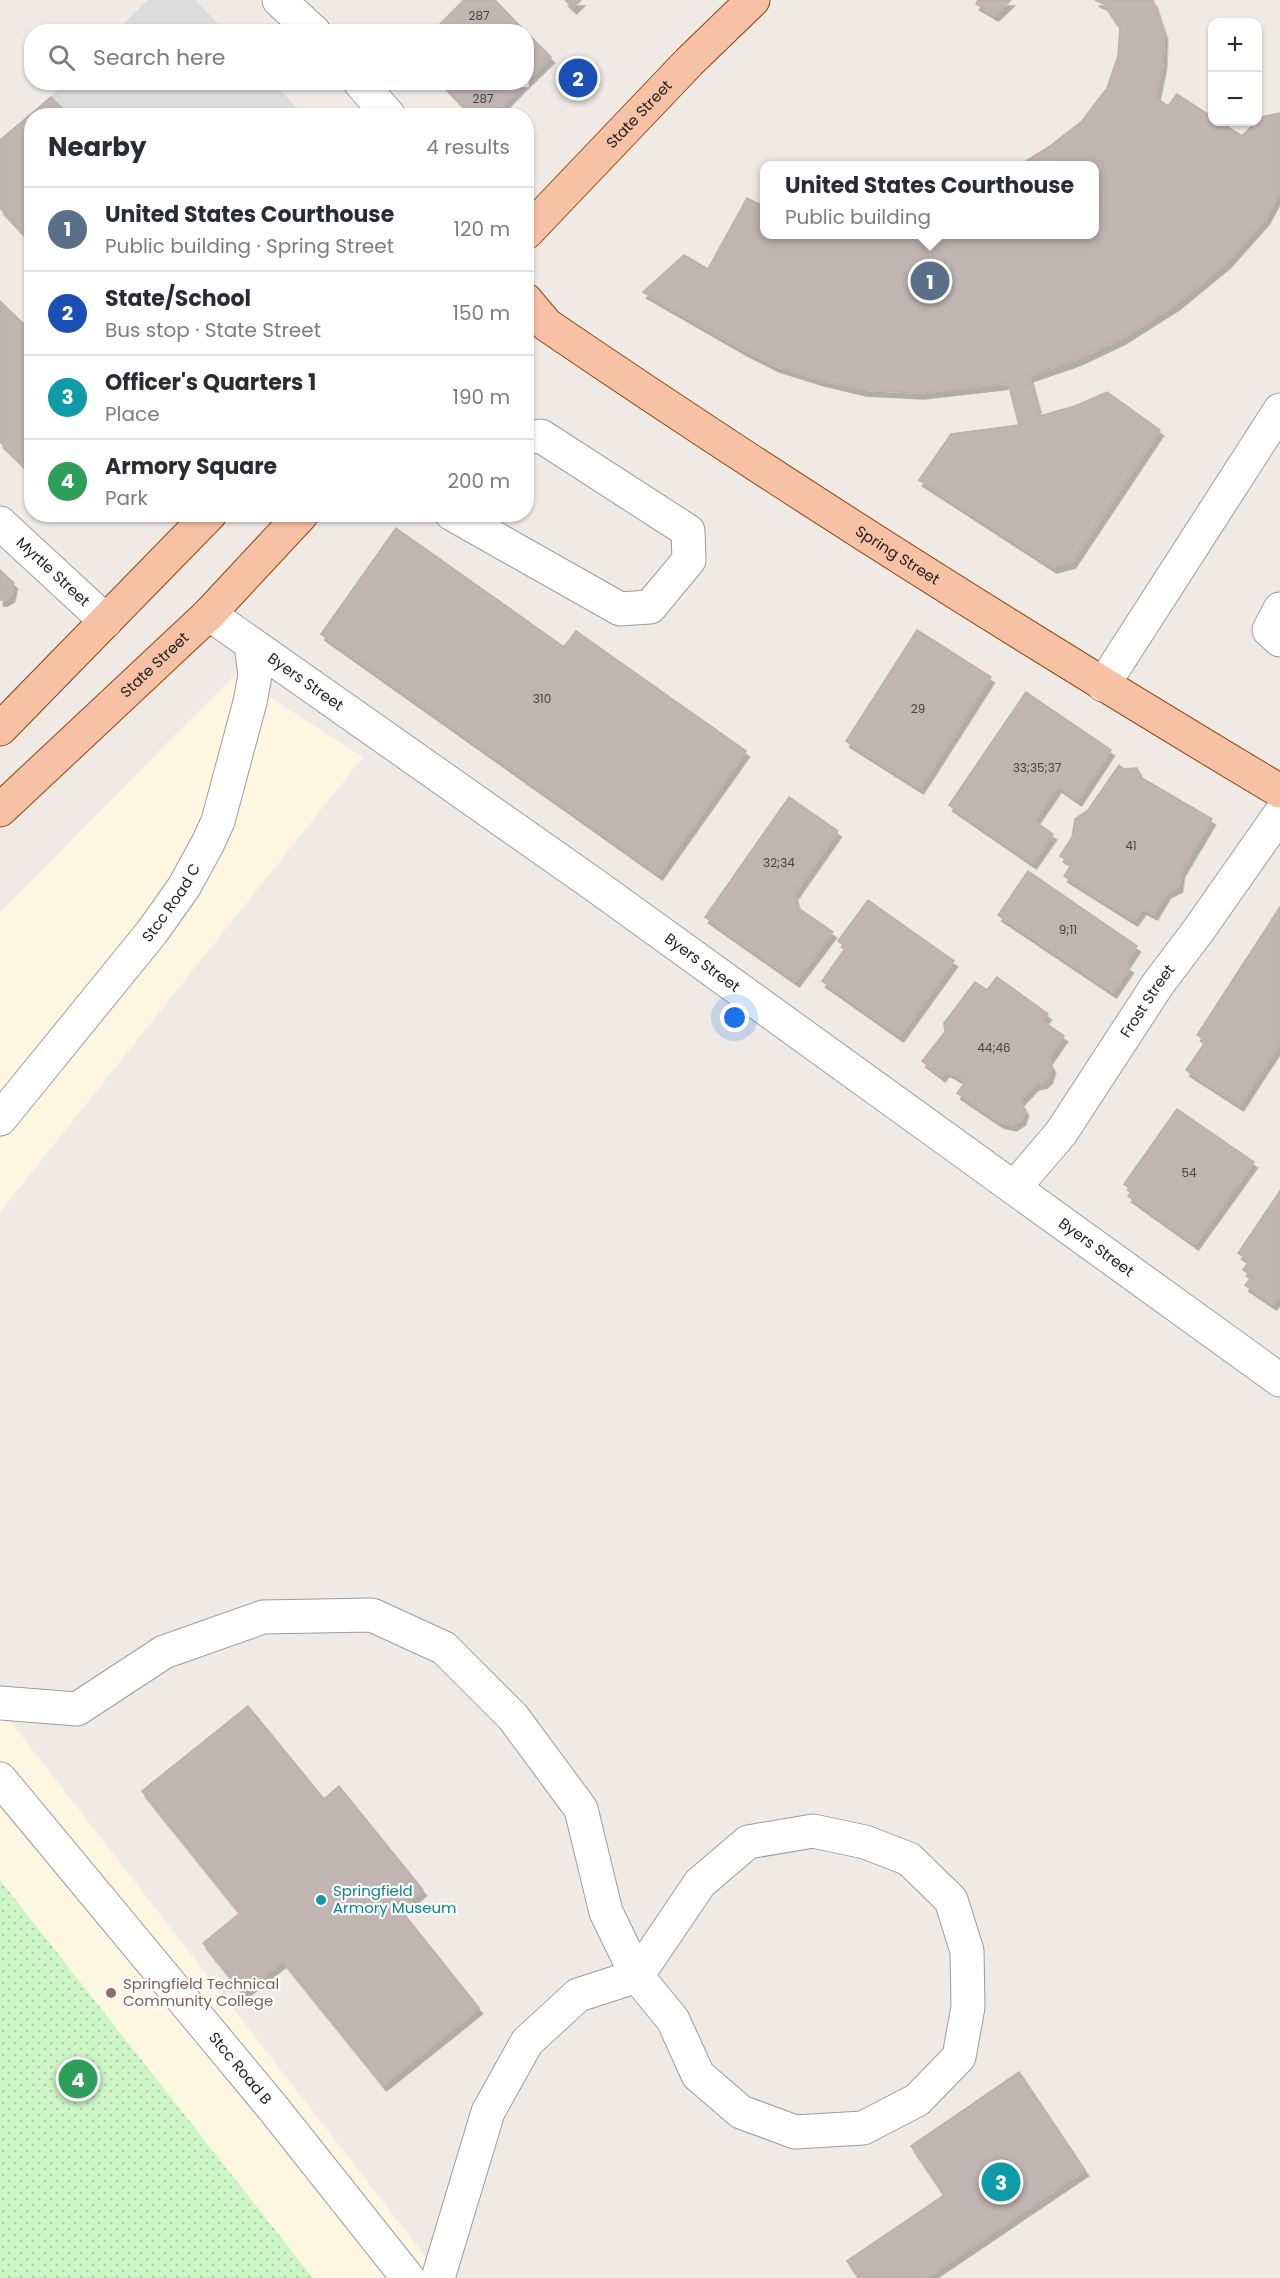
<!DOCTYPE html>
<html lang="en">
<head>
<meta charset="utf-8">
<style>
	:root { --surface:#fff; --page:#f2f2f3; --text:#2b2b33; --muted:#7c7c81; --line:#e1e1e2; --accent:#c20c33 }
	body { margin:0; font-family:Poppins,sans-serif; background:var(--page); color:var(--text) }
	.controls { position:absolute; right:18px; top:18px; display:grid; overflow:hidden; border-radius:12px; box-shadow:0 2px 4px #0004 }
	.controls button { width:54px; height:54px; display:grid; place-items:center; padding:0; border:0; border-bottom:2px solid var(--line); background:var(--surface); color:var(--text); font:30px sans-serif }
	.you { position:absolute; left:735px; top:1018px; width:21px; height:21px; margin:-15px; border:4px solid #fff; border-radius:50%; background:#1a73e8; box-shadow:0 0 0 9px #1a73e833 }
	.badge { display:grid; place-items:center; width:39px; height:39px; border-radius:50%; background:var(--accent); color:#fff; font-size:20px; font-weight:700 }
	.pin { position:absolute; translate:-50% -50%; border:3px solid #fff; box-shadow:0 2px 6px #0006 }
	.popup { position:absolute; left:760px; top:161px; width:339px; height:78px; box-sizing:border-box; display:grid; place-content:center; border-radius:12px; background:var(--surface); filter:drop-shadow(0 2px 4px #0005); font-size:20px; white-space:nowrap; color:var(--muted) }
	.popup b { font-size:22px; color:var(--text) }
	.popup::after { content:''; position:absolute; left:50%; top:100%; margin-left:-12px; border:12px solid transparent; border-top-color:var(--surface) }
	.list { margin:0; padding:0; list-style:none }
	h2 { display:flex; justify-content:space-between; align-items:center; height:78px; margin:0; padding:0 24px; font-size:26px }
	h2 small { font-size:20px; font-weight:400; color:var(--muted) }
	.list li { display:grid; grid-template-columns:39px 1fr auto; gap:18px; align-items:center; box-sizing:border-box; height:84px; padding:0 24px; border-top:2px solid var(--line) }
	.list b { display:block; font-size:22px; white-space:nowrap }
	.list p { margin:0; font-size:20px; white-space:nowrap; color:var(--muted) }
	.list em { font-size:20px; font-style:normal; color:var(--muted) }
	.icon { flex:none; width:33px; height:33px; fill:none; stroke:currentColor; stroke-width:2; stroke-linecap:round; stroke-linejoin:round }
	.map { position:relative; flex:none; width:1280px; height:2278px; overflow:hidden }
	.search { position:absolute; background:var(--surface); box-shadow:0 2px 4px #0004; left:24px; top:24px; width:510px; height:66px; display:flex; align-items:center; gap:15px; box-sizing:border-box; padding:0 21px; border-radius:24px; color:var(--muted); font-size:22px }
	.panel { position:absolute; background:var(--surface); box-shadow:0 2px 4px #0004; left:24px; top:108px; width:510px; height:414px; border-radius:24px }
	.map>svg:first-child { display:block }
	.education { fill:#fdf7e1 }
	.park { fill:url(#park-dots) }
	.parking { fill:#dbdbdb }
	.building { fill:#c0b5b3; stroke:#c0aea9; stroke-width:1.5; filter:url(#shadow) }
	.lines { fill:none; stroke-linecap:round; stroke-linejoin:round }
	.minor-casing { stroke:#9c9c9c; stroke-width:35 }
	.major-casing { stroke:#914709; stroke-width:35 }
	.minor { stroke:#fff; stroke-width:33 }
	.major { stroke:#f6c1a4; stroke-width:33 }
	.culture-dot { fill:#0f9aa8; stroke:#fff; stroke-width:2 }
	.education-dot { fill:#8d6e63; stroke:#fff; stroke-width:2 }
	.labels { text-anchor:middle; stroke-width:4.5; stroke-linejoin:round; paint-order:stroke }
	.number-label { font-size:12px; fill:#474444 }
	.street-label { font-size:15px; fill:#1f1f1f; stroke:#fff }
	.culture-label { font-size:15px; fill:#0d838f; stroke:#fff; text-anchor:start }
	.education-label { font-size:15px; fill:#785e54; stroke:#fff; text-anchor:start }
</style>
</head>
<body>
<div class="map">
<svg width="1280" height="2278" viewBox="0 0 1280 2278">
	<defs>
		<pattern id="park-dots" width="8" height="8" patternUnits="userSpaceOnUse" patternTransform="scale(1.5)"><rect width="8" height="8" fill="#cdf6c6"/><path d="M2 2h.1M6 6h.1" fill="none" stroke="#b0d2aa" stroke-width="1.8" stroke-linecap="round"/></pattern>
		<filter id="shadow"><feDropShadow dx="3.5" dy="6" stdDeviation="0" flood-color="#0004"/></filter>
	</defs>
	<rect width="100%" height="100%" fill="#efeae6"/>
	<g class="education">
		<path d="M 235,675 L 363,757 L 0,1212 L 0,912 Z"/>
		<path d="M 0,1708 L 442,2278 L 0,2278 Z"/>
	</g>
	<path class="park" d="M 0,1880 L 313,2278 L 0,2278 Z"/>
	<g class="parking">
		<path d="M 148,0 L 195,0 L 225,31 L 116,31 Z"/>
		<path d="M 65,83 L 273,83 L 304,115 L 70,115 L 51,97 Z"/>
	</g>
	<g class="building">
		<path d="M 464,0 L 495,0 L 526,32 L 432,32 Z"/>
		<path d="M 565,0 L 581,0 L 573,8 Z"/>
		<path d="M 978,0 L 1011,0 L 995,15 L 976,4 Z"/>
		<path d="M 1095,0 L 1153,0 L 1164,33 L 1163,63 L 1156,97 L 1168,106 L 1177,94 L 1212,117 L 1212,122 L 1220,122 L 1242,136 L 1261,117 L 1280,113 L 1280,192 L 1266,218 L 1227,262 L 1176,304 L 1122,338 L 1078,359 L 1029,376 L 1040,416 L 1075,406 L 1107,392 L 1160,430 L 1072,562 L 1053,567 L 919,480 L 951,434 L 1019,425 L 1008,383 L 920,393 L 863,390 L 821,380 L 776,366 L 744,350 L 643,292 L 684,255 L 708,269 L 747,198 L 765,207 L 765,234 L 1095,234 L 1095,166 L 1018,166 L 1050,146 L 1082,121 L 1107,88 L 1118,56 L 1120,28 L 1104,4 Z"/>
		<path d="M 526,32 L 551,57 L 526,81 Z"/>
		<path d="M 441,82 L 525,82 L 492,116 L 473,116 Z"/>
		<path d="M 51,97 L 70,116 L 32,116 L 32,242 L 0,208 L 0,140 Z"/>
		<path d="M 0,301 L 32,332 L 32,473 L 0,442 Z"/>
		<path d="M 396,528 L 564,647 L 576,631 L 746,751 L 659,874 L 321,634 Z"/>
		<path d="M 0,570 L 14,583 L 11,596 L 4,600 L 0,600 Z"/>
		<path d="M 917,630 L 991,677 L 920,788 L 846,741 Z"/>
		<path d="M 1026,692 L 1111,750 L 1078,800 L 1058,786 L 1034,821 L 1053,834 L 1033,863 L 949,805 Z"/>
		<path d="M 1119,765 L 1124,769 L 1137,768 L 1142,778 L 1212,819 L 1181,871 L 1179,886 L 1167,892 L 1154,914 L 1143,908 L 1134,920 L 1064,876 L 1072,864 L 1060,856 L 1072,837 L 1075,819 L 1088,810 Z"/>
		<path d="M 789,797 L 838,831 L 794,894 L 797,907 L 833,932 L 796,981 L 705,917 Z"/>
		<path d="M 1028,871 L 1137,946 L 1125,964 L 1130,967 L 1113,992 L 998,915 Z"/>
		<path d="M 868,900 L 954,961 L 900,1036 L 822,981 L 846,947 L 838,941 Z"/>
		<path d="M 1280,907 L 1280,1043 L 1240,1105 L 1186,1070 L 1206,1041 L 1197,1035 Z"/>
		<path d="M 997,977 L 1048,1014 L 1043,1021 L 1064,1036 L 1048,1059 L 1052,1067 L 1049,1077 L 1044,1082 L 1035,1084 L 1020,1100 L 1025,1110 L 1022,1119 L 1013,1125 L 1000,1122 L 957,1093 L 966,1081 L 946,1070 L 942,1076 L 922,1061 L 945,1032 L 944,1023 L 975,982 L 987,990 Z"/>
		<path d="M 1177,1109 L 1254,1162 L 1195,1244 L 1128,1196 L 1132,1190 L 1124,1184 Z"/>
		<path d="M 1280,1191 L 1280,1295 L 1273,1304 L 1245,1285 L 1252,1276 L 1243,1270 L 1249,1261 L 1238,1253 Z"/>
		<path d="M 248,1706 L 324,1799 L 339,1786 L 423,1890 L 400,1909 L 479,2008 L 383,2085 L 283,1961 L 243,1993 L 203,1943 L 240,1913 L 142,1791 Z"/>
		<path d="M 1019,2072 L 1085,2170 L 925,2278 L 859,2278 L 847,2261 L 944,2195 L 911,2146 Z"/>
	</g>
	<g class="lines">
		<g class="minor-casing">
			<g id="minor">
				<path d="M 279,0 L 314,32"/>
				<path d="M 360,82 L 389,116"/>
				<path d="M 452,514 L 620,609 L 650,607 L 689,560 L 688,531 L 541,436 L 526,438"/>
				<path id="s1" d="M 0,523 L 106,621"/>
				<path d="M 1280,609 L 1269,630 L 1280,640"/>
				<path id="s2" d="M 209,614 L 596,886 L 1280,1380"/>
				<path d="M 1103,685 L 1280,410"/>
				<path id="s3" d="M 0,1119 L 152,932 L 184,887 L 208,843 L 218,821 L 250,702 L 255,675 L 251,645"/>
				<path id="s4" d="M 1014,1188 L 1061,1133 L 1158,984 L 1198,931 L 1280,814"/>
				<path d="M 0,1703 L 77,1709 L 164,1652 L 263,1617 L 372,1615 L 444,1648 L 513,1717 L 581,1809 L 606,1912 L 637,1976 L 673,2020 L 698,2075 L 741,2112 L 795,2132 L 863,2128 L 917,2100 L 959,2057 L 968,2007 L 967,1951 L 951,1900 L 909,1859 L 865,1842 L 813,1831 L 748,1842 L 700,1883 L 637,1976 L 578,1995 L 527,2042 L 488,2112 L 438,2278"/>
				<path id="s5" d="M 0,1779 L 273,2108 L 408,2278"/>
			</g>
		</g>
		<g class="major-casing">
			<g id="major">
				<path id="s6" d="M 526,233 L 689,62 L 753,0"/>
				<path id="s7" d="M 526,300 L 547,325 C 786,488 1031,642 1280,791"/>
				<path d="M 0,729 L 210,514"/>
				<path id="s8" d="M 0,810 L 209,614 L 302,514"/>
			</g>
		</g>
		<use href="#minor" class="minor"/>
		<use href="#major" class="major"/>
	</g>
	<circle class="culture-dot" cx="321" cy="1900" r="6"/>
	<circle class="education-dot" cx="111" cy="1993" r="6"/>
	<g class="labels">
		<g class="number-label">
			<text x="479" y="20">287</text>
			<text x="483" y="103">287</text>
			<text x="542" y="703">310</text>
			<text x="918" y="713">29</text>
			<text x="1037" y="772">33;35;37</text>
			<text x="1131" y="850">41</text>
			<text x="779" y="867">32;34</text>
			<text x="1068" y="934">9;11</text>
			<text x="994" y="1052">44;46</text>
			<text x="1189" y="1177">54</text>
		</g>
		<g class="street-label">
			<text dy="5" stroke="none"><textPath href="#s6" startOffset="164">State Street</textPath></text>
			<text dy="5" stroke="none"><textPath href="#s7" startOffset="452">Spring Street</textPath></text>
			<text dy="5" stroke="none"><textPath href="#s1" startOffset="72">Myrtle Street</textPath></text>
			<text dy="5" stroke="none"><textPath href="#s8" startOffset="212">State Street</textPath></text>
			<text dy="5" stroke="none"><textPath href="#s2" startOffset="118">Byers Street</textPath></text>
			<text dy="5" stroke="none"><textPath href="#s3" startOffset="276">Stcc Road C</textPath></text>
			<text dy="5" stroke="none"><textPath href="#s2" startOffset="604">Byers Street</textPath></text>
			<text dy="5" stroke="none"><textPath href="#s4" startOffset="230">Frost Street</textPath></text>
			<text dy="5" stroke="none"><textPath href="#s2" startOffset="1090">Byers Street</textPath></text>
			<text dy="5" stroke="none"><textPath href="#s5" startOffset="376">Stcc Road B</textPath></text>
		</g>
		<g class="culture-label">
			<text x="333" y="1896">Springfield<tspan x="333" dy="17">Armory Museum</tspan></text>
		</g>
		<g class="education-label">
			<text x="123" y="1989">Springfield Technical<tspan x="123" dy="17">Community College</tspan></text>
		</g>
	</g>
</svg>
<div class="controls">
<button>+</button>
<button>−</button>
</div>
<div class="you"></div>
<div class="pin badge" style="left:930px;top:281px;background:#5c6f8a">1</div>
<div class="popup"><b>United States Courthouse</b>Public building</div>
<div class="pin badge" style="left:578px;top:78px;background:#1a4fb4">2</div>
<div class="pin badge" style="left:1001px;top:2182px;background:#0f9aa8">3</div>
<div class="pin badge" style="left:78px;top:2079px;background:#2e9e5b">4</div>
<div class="search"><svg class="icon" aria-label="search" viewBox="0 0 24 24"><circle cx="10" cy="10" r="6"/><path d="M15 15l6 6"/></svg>Search here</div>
<section class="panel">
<h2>Nearby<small>4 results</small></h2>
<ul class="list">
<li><span class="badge" style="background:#5c6f8a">1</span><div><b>United States Courthouse</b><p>Public building · Spring Street</p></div><em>120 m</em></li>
<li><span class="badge" style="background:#1a4fb4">2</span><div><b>State/School</b><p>Bus stop · State Street</p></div><em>150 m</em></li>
<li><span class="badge" style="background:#0f9aa8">3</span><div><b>Officer's Quarters 1</b><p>Place</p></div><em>190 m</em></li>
<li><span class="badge" style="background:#2e9e5b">4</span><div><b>Armory Square</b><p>Park</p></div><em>200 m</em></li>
</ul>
</section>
</div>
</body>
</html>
